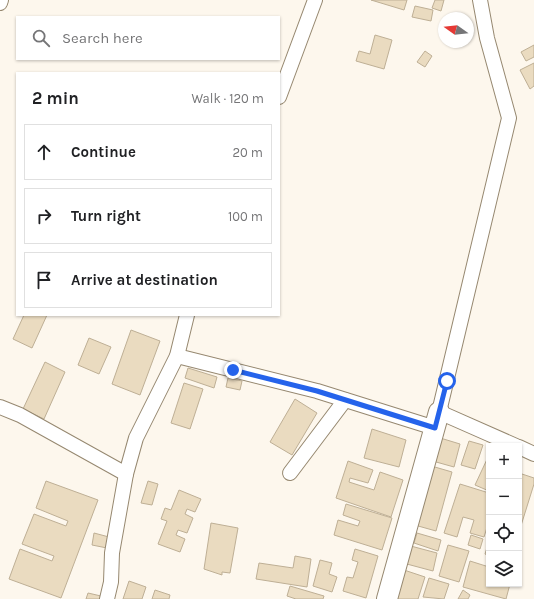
<!DOCTYPE html>
<html lang="en">
<head>
<meta charset="utf-8">
<style>
	:root { --surface:#fff; --page:#f6f6f6; --text:#202124; --muted:#757577; --line:#e0e0e0 }
	body { margin:0; font-family:Karla,sans-serif; background:var(--page); color:var(--text) }
	.controls { position:absolute; right:12px; bottom:12px; display:grid; overflow:hidden; border-radius:0px; box-shadow:0 1px 3px #0004 }
	.controls button { width:36px; height:36px; display:grid; place-items:center; padding:0; border:0; border-bottom:1px solid var(--line); background:var(--surface); color:var(--text); font:20px sans-serif }
	.compass { position:absolute; left:438px; top:12px; width:36px; height:36px; border-radius:50%; background:var(--surface); box-shadow:0 1px 3px #0004; rotate:285deg }
	.stop { position:absolute; width:12px; height:12px; margin:-9px; border:3px solid #2563eb; border-radius:50%; background:#fff }
	.stop.end { background:#2563eb; border-color:#fff; box-shadow:0 1px 4px #0008 }
	.list { margin:0; padding:0; list-style:none }
	h2 { display:flex; justify-content:space-between; align-items:center; height:52px; margin:0; padding:0 16px; font-size:17px }
	h2 small { font-size:13px; font-weight:400; color:var(--muted) }
	.list li { display:grid; grid-template-columns:26px 1fr auto; gap:12px; align-items:center; box-sizing:border-box; height:56px; margin:0 8px 8px; padding:0 8px; border:1px solid var(--line); border-radius:0px }
	.list b { display:block; font-size:15px; white-space:nowrap }
	.list em { font-size:13px; font-style:normal; color:var(--muted) }
	.icon { flex:none; width:22px; height:22px; fill:none; stroke:currentColor; stroke-width:2; stroke-linecap:round; stroke-linejoin:round }
	.map { position:relative; flex:none; width:534px; height:599px; overflow:hidden }
	.search { position:absolute; background:var(--surface); box-shadow:0 1px 3px #0004; left:16px; top:16px; width:264px; height:44px; display:flex; align-items:center; gap:10px; box-sizing:border-box; padding:0 14px; border-radius:0px; color:var(--muted); font-size:15px }
	.panel { position:absolute; background:var(--surface); box-shadow:0 1px 3px #0004; left:16px; top:72px; width:264px; height:244px; border-radius:0px }
	.map>svg:first-child { display:block }
	.building { fill:#eadbc0; stroke:#beaf95 }
	.lines { fill:none; stroke-linecap:round; stroke-linejoin:round }
	.street-casing { stroke:#968870; stroke-width:16 }
	.secondary-casing { stroke:#968870; stroke-width:22 }
	.street { stroke:#fff; stroke-width:14 }
	.secondary { stroke:#fff; stroke-width:20 }
	.route { stroke:#2563eb; stroke-width:5 }
</style>
</head>
<body>
<div class="map">
<svg width="534" height="599" viewBox="0 0 534 599">
	<rect width="100%" height="100%" fill="#fdf7ed"/>
	<g class="building">
		<path d="M 371,0 L 407,0 L 404,10 Z"/>
		<path d="M 435,0 L 444,0 L 441,11 L 432,8 Z"/>
		<path d="M 415,6 L 433,10 L 431,21 L 412,17 Z"/>
		<path d="M 375,35 L 392,40 L 384,69 L 356,61 L 359,51 L 370,54 Z"/>
		<path d="M 534,45 L 534,57 L 526,61 L 521,52 Z"/>
		<path d="M 425,51 L 432,56 L 425,67 L 417,62 Z"/>
		<path d="M 534,63 L 534,86 L 530,89 L 520,70 Z"/>
		<path d="M 24,315 L 47,315 L 32,348 L 13,339 Z"/>
		<path d="M 131,330 L 160,341 L 140,395 L 112,384 Z"/>
		<path d="M 89,338 L 111,347 L 99,374 L 78,365 Z"/>
		<path d="M 45,362 L 65,372 L 44,419 L 23,409 Z"/>
		<path d="M 188,368 L 217,377 L 214,388 L 185,378 Z"/>
		<path d="M 228,378 L 242,381 L 240,390 L 226,387 Z"/>
		<path d="M 184,383 L 203,389 L 190,429 L 171,423 Z"/>
		<path d="M 295,399 L 317,413 L 292,455 L 270,442 Z"/>
		<path d="M 372,429 L 406,440 L 399,467 L 364,458 Z"/>
		<path d="M 437,437 L 460,444 L 454,467 L 429,460 Z"/>
		<path d="M 469,441 L 483,445 L 475,469 L 461,465 Z"/>
		<path d="M 489,455 L 489,491 L 475,485 Z"/>
		<path d="M 348,461 L 373,470 L 368,483 L 350,478 L 349,482 L 374,490 L 380,472 L 403,480 L 391,517 L 336,498 Z"/>
		<path d="M 428,465 L 452,472 L 436,531 L 411,524 Z"/>
		<path d="M 519,473 L 534,478 L 534,484 L 519,532 Z"/>
		<path d="M 46,481 L 98,500 L 61,598 L 9,579 L 20,549 L 52,561 L 54,556 L 22,544 L 34,514 L 66,526 L 68,521 L 36,508 Z"/>
		<path d="M 148,481 L 158,484 L 152,505 L 141,503 Z"/>
		<path d="M 460,484 L 489,493 L 489,521 L 484,537 L 470,533 L 474,520 L 463,517 L 457,537 L 444,533 Z"/>
		<path d="M 179,490 L 201,499 L 195,512 L 187,509 L 185,514 L 193,518 L 187,533 L 178,530 L 176,535 L 185,539 L 180,552 L 158,544 L 167,521 L 161,519 L 165,508 L 171,510 Z"/>
		<path d="M 346,504 L 392,518 L 382,550 L 334,535 L 338,520 L 358,526 L 360,521 L 343,515 Z"/>
		<path d="M 211,523 L 238,528 L 230,573 L 222,572 L 222,575 L 204,569 Z"/>
		<path d="M 94,533 L 109,537 L 107,548 L 92,545 Z"/>
		<path d="M 417,533 L 441,540 L 438,551 L 414,543 Z"/>
		<path d="M 471,535 L 483,539 L 480,549 L 468,545 Z"/>
		<path d="M 489,541 L 489,556 L 485,554 Z"/>
		<path d="M 407,545 L 437,553 L 433,571 L 403,563 Z"/>
		<path d="M 448,545 L 469,551 L 459,582 L 439,576 Z"/>
		<path d="M 355,549 L 378,556 L 366,598 L 343,591 L 347,577 L 353,578 L 358,562 L 352,560 Z"/>
		<path d="M 295,556 L 311,559 L 307,587 L 256,579 L 259,563 L 293,568 Z"/>
		<path d="M 320,560 L 332,563 L 329,574 L 337,577 L 332,592 L 313,586 Z"/>
		<path d="M 470,561 L 489,567 L 489,584 L 510,584 L 506,599 L 463,587 Z"/>
		<path d="M 401,569 L 425,577 L 418,599 L 392,599 Z"/>
		<path d="M 429,578 L 449,584 L 444,599 L 423,597 Z"/>
		<path d="M 129,581 L 146,587 L 142,599 L 123,599 Z"/>
		<path d="M 290,586 L 324,596 L 323,599 L 296,599 L 287,596 Z"/>
		<path d="M 155,590 L 170,595 L 169,599 L 152,599 Z"/>
		<path d="M 463,590 L 470,595 L 468,599 L 458,599 Z"/>
		<path d="M 88,593 L 101,596 L 100,599 L 86,599 Z"/>
	</g>
	<g class="lines">
		<g class="street-casing">
			<g id="street">
				<path d="M 480,0 L 487,38 L 509,118 L 439,412 L 516,446"/>
				<path d="M 0,3 L 1,0"/>
				<path d="M 279,97 L 315,0"/>
				<path d="M 177,356 L 317,391 L 435,428"/>
				<path d="M 0,407 L 20,415 L 126,474"/>
				<path d="M 519,447 L 534,454"/>
				<path d="M 290,473 L 345,400"/>
				<path d="M 107,599 L 111,582 L 112,553 L 126,474 L 136,438 L 177,356 L 187,315"/>
			</g>
		</g>
		<g class="secondary-casing">
			<path id="secondary" d="M 387,599 L 439,412"/>
		</g>
		<use href="#street" class="street"/>
		<use href="#secondary" class="secondary"/>
	</g>
	<g class="lines">
		<path class="route" d="M 233,370 L 317,391 L 435,428 L 447,381"/>
	</g>
</svg>
<div class="controls">
<button>+</button>
<button>−</button>
<button><svg class="icon" aria-label="locate" viewBox="0 0 24 24"><circle cx="12" cy="12" r="6"/><path d="M12 2v4M12 18v4M2 12h4M18 12h4"/></svg></button>
<button><svg class="icon" aria-label="layers" viewBox="0 0 24 24"><path d="M12 4l9 5-9 5-9-5zM3 14l9 5 9-5"/></svg></button>
</div>
<svg class="compass" viewBox="-18 -18 36 36"><path d="M0-13l5 13h-10z" fill="#e53935"/><path d="M0 13l5-13h-10z" fill="#757577"/></svg>
<div class="stop" style="left:447px;top:381px"></div>
<div class="stop end" style="left:233px;top:370px"></div>
<div class="search"><svg class="icon" aria-label="search" viewBox="0 0 24 24"><circle cx="10" cy="10" r="6"/><path d="M15 15l6 6"/></svg>Search here</div>
<section class="panel">
<h2>2 min<small>Walk · 120 m</small></h2>
<ul class="list">
<li><svg class="icon" aria-label="ahead" viewBox="0 0 24 24"><path d="M12 20V5M6 11l6-6 6 6"/></svg><div><b>Continue</b></div><em>20 m</em></li>
<li><svg class="icon" aria-label="right" viewBox="0 0 24 24"><path d="M7 20v-9h11M14 6l5 5-5 5"/></svg><div><b>Turn right</b></div><em>100 m</em></li>
<li><svg class="icon" aria-label="arrive" viewBox="0 0 24 24"><path d="M6 21V4h12l-3 4 3 4H6"/></svg><div><b>Arrive at destination</b></div></li>
</ul>
</section>
</div>
</body>
</html>
